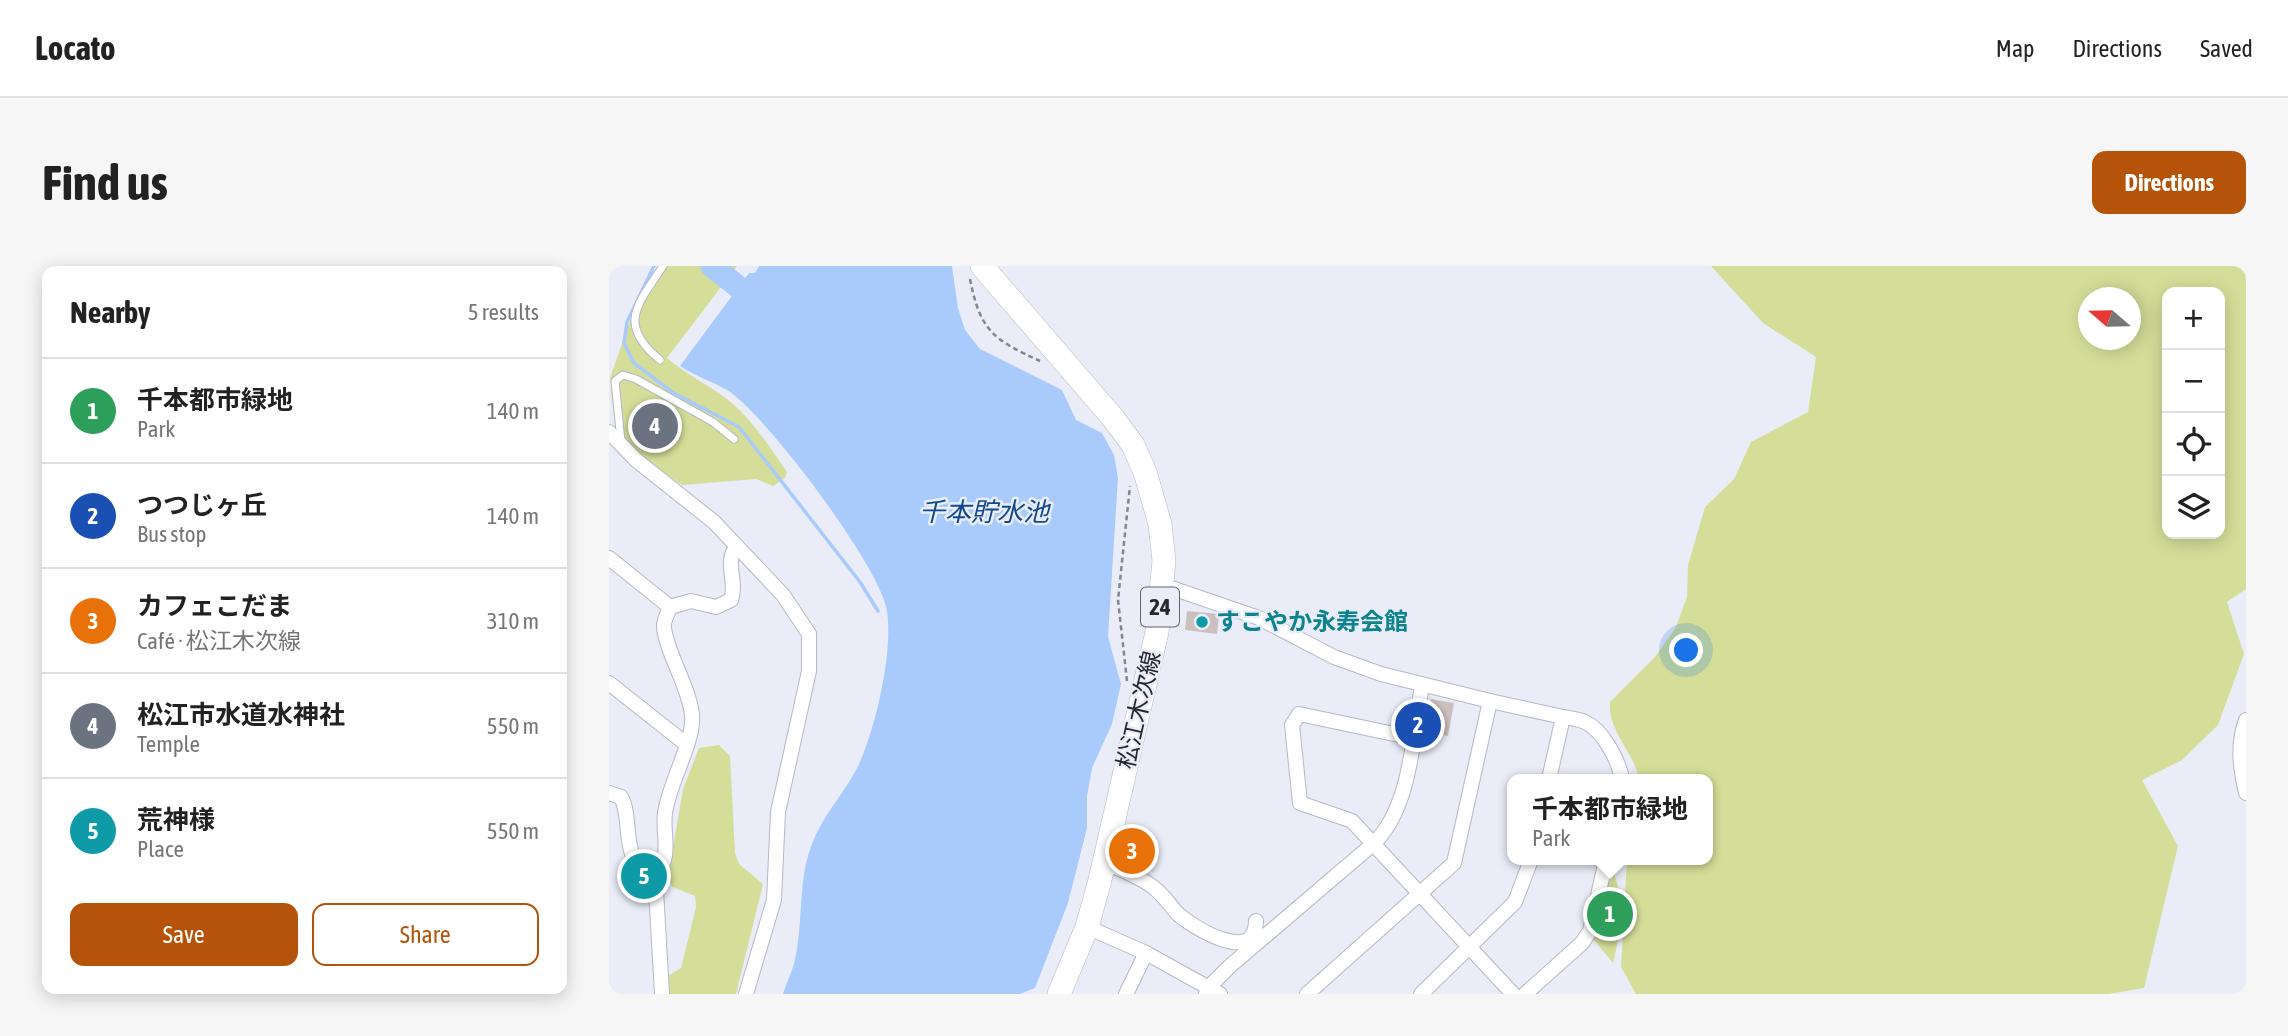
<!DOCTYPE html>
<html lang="en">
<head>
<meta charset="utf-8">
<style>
	:root { --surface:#fff; --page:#f6f6f6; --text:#222; --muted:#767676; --line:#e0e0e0; --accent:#b45309 }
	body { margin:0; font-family:"Asap Condensed","Noto Sans JP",sans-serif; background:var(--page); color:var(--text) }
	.controls { position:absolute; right:21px; top:21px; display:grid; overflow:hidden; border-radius:14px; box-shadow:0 4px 18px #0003 }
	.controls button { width:63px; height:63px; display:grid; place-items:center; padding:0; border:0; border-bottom:2px solid var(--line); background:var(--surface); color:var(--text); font:35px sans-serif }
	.compass { position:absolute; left:1469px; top:21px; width:63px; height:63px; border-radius:50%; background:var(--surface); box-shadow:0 4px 18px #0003; rotate:290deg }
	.you { position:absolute; left:1078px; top:385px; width:24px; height:24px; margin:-18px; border:5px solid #fff; border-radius:50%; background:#1a73e8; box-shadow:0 0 0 10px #1a73e833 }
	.badge { display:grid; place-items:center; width:46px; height:46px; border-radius:50%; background:var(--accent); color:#fff; font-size:23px; font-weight:700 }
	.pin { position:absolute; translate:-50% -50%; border:4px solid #fff; box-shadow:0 2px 7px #0006 }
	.popup { position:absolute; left:898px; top:508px; width:206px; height:91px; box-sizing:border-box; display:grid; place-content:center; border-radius:14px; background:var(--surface); filter:drop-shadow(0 2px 5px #0005); font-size:23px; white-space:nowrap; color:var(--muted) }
	.popup b { font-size:26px; color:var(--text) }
	.popup::after { content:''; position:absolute; left:50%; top:100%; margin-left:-14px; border:14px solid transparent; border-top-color:var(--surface) }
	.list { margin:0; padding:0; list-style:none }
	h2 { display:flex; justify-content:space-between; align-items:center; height:91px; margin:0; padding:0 28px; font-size:30px }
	h2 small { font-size:23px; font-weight:400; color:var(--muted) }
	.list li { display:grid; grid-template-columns:46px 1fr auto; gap:21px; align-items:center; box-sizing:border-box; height:105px; padding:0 28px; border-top:2px solid var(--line) }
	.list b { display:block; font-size:26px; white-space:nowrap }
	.list p { margin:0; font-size:23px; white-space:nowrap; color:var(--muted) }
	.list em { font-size:23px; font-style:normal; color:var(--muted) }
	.actions { display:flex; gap:14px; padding:21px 28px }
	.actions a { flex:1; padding:16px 0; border:2px solid var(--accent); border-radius:14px; text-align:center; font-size:24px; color:var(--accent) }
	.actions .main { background:var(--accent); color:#fff }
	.icon { flex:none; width:38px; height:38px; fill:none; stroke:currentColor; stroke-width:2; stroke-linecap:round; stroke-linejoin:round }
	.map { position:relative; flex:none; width:1637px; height:728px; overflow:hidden; border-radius:14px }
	header { display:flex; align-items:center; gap:42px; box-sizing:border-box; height:98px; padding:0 35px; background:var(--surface); border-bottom:2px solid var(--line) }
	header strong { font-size:33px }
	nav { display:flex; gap:38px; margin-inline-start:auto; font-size:24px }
	.intro { display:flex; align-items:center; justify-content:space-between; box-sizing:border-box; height:168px; padding:0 42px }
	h1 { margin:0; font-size:49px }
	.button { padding:18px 32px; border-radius:14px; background:var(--accent); color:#fff; font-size:24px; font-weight:700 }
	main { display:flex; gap:42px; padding:0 42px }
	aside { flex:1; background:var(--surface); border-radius:14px; box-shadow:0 4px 18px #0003 }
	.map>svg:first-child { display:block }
	.green { fill:#d4de98; fill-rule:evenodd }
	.water { fill:#a8cbfb }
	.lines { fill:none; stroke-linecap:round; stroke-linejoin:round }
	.stream { stroke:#a8cbfb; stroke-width:3.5 }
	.river { stroke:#a8cbfb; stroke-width:23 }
	.building { fill:#ccc0be }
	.lane-casing { stroke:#b6b8c2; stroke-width:9 }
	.street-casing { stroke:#b6b8c2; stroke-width:16 }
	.primary-casing { stroke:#b6b8c2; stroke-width:24 }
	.path { stroke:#84868d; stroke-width:2.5; stroke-dasharray:5 3.5; stroke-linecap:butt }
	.lane { stroke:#fff; stroke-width:7 }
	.street { stroke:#fff; stroke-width:14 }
	.primary { stroke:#fff; stroke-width:23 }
	.culture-dot { fill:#0f9aa8; stroke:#eaedf7; stroke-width:2.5 }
	.labels { text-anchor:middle; stroke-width:5; stroke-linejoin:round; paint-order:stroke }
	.shield { fill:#eaedf7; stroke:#626369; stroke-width:2 }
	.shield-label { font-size:23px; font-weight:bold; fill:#27282c }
	.culture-label { font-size:24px; font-weight:bold; fill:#0d838f; stroke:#eaedf7; text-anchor:start }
	.street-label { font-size:24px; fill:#27282c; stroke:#eaedf7 }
	.water-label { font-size:26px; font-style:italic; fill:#11498e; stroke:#eaedf7 }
</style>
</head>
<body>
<header>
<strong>Locato</strong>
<nav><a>Map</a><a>Directions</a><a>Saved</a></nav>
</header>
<div class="intro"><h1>Find us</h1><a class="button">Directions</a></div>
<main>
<aside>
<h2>Nearby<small>5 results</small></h2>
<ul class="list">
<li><span class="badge" style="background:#2e9e5b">1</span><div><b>千本都市緑地</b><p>Park</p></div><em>140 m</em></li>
<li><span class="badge" style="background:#1a4fb4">2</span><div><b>つつじヶ丘</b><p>Bus stop</p></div><em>140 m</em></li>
<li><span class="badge" style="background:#e8710a">3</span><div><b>カフェこだま</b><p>Café · 松江木次線</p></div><em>310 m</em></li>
<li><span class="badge" style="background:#6b7280">4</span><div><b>松江市水道水神社</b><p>Temple</p></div><em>550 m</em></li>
<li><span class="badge" style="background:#0f9aa8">5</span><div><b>荒神様</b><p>Place</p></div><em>550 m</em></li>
</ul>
<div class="actions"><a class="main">Save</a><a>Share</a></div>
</aside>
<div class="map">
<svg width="1637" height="728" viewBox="0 0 1637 728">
	<rect width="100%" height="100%" fill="#eaedf7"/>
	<g class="green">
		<path d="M 50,0 L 128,0 L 58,92 C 78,109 98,118 118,133 C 142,152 161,181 178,206 L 176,212 L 164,220 L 147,213 L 73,219 L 27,187 L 6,162 L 1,112 L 27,38 Z"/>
		<path d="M 1102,0 L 1637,0 L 1637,323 L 1618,336 L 1635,388 L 1609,459 L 1573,494 L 1533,514 L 1569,580 L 1535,722 L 1499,728 L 1027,728 L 1012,701 L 1018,594 L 1099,594 L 1099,513 L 1030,513 C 1025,486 998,464 1001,436 L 1046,391 L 1067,361 L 1078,331 L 1079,299 L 1096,241 L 1125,213 L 1142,176 L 1199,146 L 1207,91 L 1154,57 ZM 1611,26 L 1611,268 L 1558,268 L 1558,26 ZM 1479,32 L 1521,32 L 1521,74 L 1479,74 Z"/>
		<path d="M 110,479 L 121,490 L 126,587 L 130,598 L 154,618 L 127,728 L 60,728 L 60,709 L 72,702 L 87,641 L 86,630 L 63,621 L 59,610 L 74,523 L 90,482 Z"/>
		<path d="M 1002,599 C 1016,635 1013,660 1004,697 L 985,674 Z"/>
	</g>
	<path class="water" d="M 150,0 L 343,0 L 349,42 L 356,64 L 371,83 L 453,124 L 467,154 L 493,167 L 505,189 L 509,212 L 499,371 L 512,418 L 503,458 L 483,502 L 478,530 L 478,562 L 459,637 L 426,722 L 411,728 L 174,728 C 177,718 182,708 185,698 C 195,660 188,615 203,578 C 215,546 241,522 253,491 C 268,454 284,385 278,345 C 272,302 156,147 118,124 C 102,115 86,110 71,100 L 140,7 L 146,7 Z"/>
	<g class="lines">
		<path class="stream" d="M 45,0 L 18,56 L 15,77 L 25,97 L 63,126 L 130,161 L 251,316 L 269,345"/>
		<path class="river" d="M 103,0 L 152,39"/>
	</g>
	<g class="building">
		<path d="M 578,345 L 610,348 L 608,368 L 576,364 Z"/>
		<path d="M 822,433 L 845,437 L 839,470 L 816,465 Z"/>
		<path d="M 519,572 L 534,576 L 529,594 L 514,590 Z"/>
	</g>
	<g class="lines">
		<g class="lane-casing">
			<g id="lane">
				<path d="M 51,94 C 8,59 28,39 54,0"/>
				<path d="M 12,175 L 6,115 L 14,109 L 27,113 L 104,156 L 125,173"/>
			</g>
		</g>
		<g class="street-casing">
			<g id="street">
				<path d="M 0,166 L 27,194 L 105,256 L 174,329 L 200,368 L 200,405 L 169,546 L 165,634 L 137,728"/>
				<path d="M 0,292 L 61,341"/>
				<path d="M 554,319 L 650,352 L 725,391 L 772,408 L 881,435 L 845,597 L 698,728"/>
				<path d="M 61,341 L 82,335 L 107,341 L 122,334 C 129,315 114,295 128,281"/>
				<path d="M 0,417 L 77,478"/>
				<path d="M 881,435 L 954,451 L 940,513"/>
				<path d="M 954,451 C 961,452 969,453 976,456 C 994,464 1010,495 1013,513"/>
				<path d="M 1637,454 C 1628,479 1631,501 1637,527"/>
				<path d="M 804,472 L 690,448 L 683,459 L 691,537 L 743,555 L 904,728"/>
				<path d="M 0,527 L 12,531 C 25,554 9,601 46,607 C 64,594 53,567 56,547 C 60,517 86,474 83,449 C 80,420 57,386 55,361 C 54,356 59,347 61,341"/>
				<path d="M 495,596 C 511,604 530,610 544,621 C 555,629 561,640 570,649 C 587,663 646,699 647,655"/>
				<path d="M 46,607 L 53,728"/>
				<path d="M 478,661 L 537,687 L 611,728"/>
				<path d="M 517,728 L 537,687"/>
				<path d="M 597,728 L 601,720 L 621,700 L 764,578 C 802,543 804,469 813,420"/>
				<path d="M 812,728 L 906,636 L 922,594"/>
				<path d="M 916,728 L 973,677 L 981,665 L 997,594"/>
			</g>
		</g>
		<g class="primary-casing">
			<path id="primary" d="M 373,0 L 504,152 L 524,179 L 536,206 L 551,258 L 555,295 L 548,366 L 491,614 L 478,661 L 450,728"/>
		</g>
		<g class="path">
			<path d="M 361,13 C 371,65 385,74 431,95"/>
			<path d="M 518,415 L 509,334 L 521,220"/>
		</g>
		<use href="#lane" class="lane"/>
		<use href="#street" class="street"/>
		<use href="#primary" class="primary"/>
	</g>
	<circle class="culture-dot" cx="593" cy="356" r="7"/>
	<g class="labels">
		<rect class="shield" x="532" y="321.5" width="38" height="39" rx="5"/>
		<g class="shield-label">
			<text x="551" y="349">24</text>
		</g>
		<g class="culture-label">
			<text x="607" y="364">すこやか永寿会館</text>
		</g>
		<g class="street-label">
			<text transform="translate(530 444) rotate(-77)" y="8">松江木次線</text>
		</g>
		<g class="water-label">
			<text x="375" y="255">千本貯水池</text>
		</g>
	</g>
</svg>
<div class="controls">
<button>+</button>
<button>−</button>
<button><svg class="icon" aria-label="locate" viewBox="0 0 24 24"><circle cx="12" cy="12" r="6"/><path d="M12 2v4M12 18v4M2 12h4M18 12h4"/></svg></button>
<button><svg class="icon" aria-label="layers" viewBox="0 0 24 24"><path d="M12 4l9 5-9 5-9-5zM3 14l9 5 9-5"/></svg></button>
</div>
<svg class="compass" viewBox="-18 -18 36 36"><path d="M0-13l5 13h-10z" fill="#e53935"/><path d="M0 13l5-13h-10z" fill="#767676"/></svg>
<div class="you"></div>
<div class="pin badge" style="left:1001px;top:648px;background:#2e9e5b">1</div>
<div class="popup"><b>千本都市緑地</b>Park</div>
<div class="pin badge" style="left:809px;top:459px;background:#1a4fb4">2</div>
<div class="pin badge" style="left:523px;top:585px;background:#e8710a">3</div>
<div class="pin badge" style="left:46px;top:160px;background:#6b7280">4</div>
<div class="pin badge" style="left:35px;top:610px;background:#0f9aa8">5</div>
</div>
</main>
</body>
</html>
